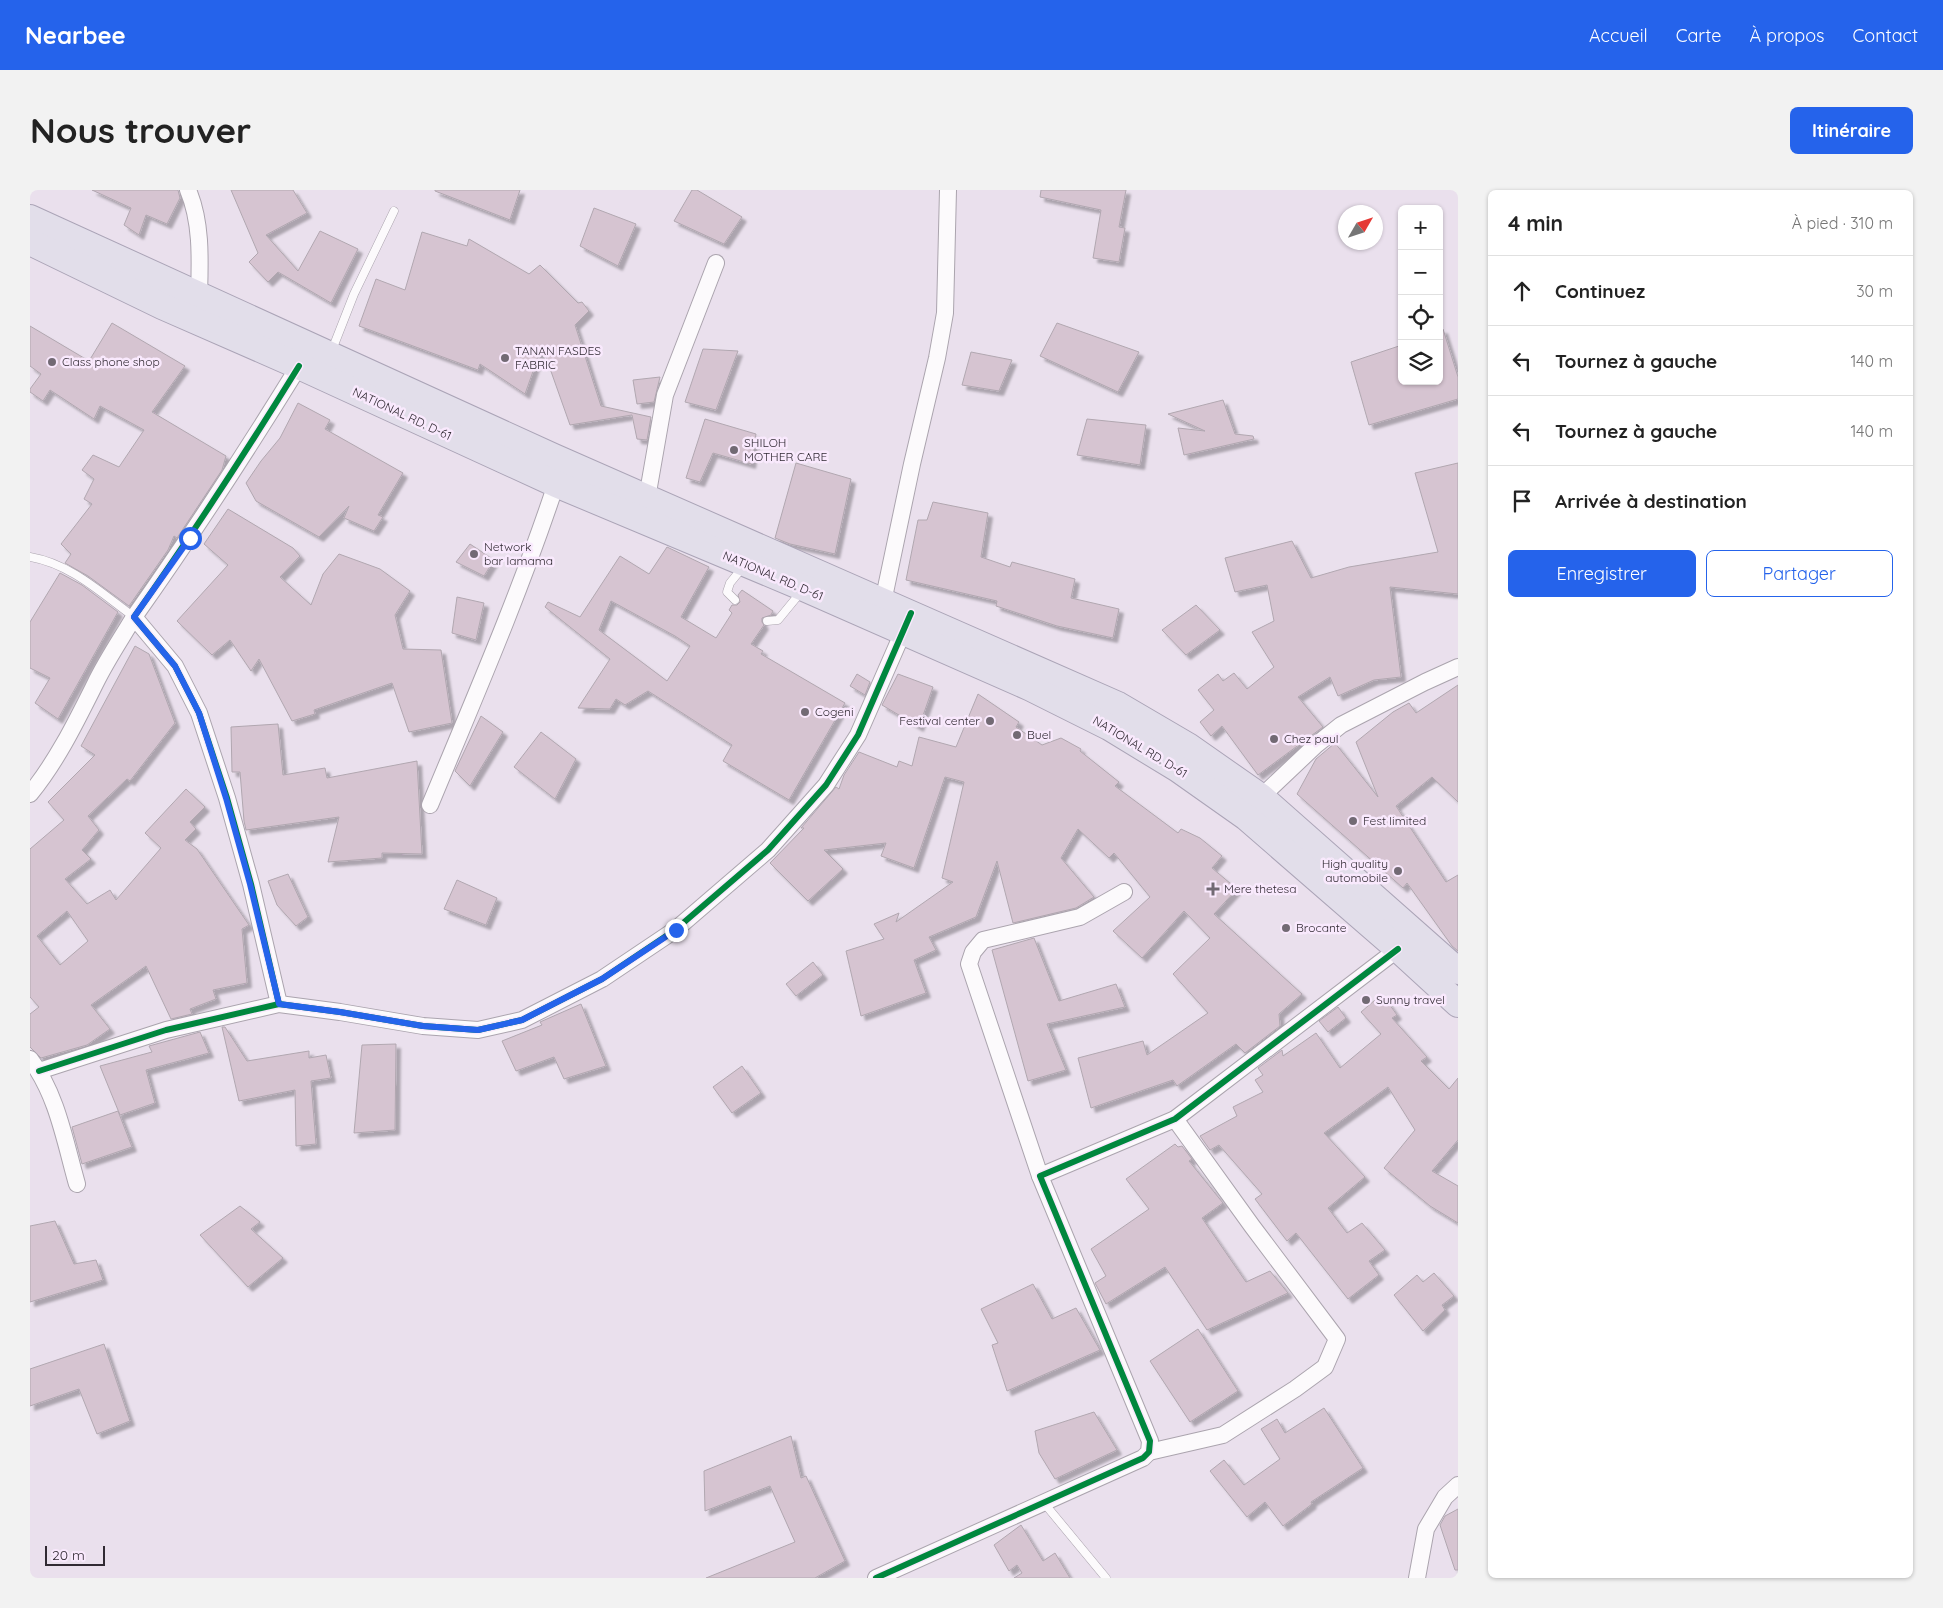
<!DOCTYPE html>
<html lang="fr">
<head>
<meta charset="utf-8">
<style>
	:root { --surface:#fff; --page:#f2f2f2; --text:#222; --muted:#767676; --line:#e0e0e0; --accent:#2563eb }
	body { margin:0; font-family:Quicksand,sans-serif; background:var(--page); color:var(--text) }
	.controls { position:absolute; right:15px; top:15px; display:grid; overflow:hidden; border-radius:8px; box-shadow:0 1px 4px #0004 }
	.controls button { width:45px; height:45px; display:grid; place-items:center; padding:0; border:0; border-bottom:1px solid var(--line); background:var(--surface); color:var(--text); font:25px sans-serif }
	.compass { position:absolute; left:1308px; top:15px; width:45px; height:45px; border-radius:50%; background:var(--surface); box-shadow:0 1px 4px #0004; rotate:51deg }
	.scale { position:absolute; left:15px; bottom:12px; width:60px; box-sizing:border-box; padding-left:5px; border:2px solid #312a33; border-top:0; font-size:14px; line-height:18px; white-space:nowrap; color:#312a33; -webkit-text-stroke:4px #f9e9fd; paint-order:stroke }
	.stop { position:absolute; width:15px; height:15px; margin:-11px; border:4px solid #2563eb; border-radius:50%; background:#fff }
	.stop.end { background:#2563eb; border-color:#fff; box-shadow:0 1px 5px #0008 }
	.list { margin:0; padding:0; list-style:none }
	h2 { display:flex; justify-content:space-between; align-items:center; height:65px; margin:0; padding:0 20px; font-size:21px }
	h2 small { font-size:16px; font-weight:400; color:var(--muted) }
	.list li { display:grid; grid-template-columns:32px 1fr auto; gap:15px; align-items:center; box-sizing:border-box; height:70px; padding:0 20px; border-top:1px solid var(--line) }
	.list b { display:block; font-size:19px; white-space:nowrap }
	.list em { font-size:16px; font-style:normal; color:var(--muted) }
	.actions { display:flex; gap:10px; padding:15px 20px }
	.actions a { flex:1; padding:11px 0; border:1px solid var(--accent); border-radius:8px; text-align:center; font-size:18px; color:var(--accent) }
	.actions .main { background:var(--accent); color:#fff }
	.icon { flex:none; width:28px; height:28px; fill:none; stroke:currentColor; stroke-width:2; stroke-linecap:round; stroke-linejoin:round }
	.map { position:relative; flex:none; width:1428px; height:1388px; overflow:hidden; border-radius:8px }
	header { display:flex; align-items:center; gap:30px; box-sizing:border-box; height:70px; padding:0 25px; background:var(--accent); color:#fff }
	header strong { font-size:24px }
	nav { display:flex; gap:28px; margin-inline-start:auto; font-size:18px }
	.intro { display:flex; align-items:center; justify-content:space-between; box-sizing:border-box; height:120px; padding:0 30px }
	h1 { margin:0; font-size:35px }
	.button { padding:12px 22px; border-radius:8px; background:var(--accent); color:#fff; font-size:18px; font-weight:700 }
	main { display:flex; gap:30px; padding:0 30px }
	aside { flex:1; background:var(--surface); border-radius:8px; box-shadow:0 1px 4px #0004 }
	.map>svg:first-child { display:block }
	.building { fill:#d6c4d1; stroke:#b1a7b0; fill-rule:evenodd; filter:url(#shadow) }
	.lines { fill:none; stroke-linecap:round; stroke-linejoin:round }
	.service-casing { stroke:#aba4ae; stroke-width:9 }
	.minor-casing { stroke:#aba4ae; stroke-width:18 }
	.trunk-casing { stroke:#aba4b7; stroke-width:28 }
	.service { stroke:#fcfafc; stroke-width:8 }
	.minor { stroke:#fcfafc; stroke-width:16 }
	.trunk { stroke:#e2deea; stroke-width:26 }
	.cycleway-casing { stroke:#f9e9fd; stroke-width:9 }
	.cycleway { stroke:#00873e; stroke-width:6 }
	.route { stroke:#2563eb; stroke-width:6 }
	.poi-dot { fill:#726a74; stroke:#f9e9fd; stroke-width:2 }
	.labels { text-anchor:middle; stroke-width:5; stroke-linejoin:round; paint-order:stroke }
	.poi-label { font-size:12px; fill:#312a33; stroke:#f9e9fd; text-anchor:start }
	.street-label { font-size:12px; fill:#312a33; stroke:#f9e9fd }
</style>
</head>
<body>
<header>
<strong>Nearbee</strong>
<nav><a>Accueil</a><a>Carte</a><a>À propos</a><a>Contact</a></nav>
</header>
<div class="intro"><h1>Nous trouver</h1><a class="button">Itinéraire</a></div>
<main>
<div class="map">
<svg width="1428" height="1388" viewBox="0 0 1428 1388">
	<defs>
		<filter id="shadow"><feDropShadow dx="4.5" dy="4.5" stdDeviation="1" flood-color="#0004"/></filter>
	</defs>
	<rect width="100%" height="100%" fill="#eae0ed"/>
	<g class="building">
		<path d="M 62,0 L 148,0 L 150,8 L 137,34 L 116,25 L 109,45 L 94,35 L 101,18 Z"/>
		<path d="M 201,0 L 263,0 L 277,23 L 236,45 L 268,81 L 290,41 L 328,59 L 301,113 L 248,82 L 238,92 L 219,72 L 228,63 Z"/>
		<path d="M 405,0 L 490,0 L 480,30 L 405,1 Z"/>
		<path d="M 662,0 L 667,0 L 712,27 L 694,54 L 644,31 Z"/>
		<path d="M 1011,0 L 1096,0 L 1089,37 L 1095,38 L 1089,72 L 1063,68 L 1071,20 L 1010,7 Z"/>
		<path d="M 564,18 L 606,34 L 588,76 L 550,56 Z"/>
		<path d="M 392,42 L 437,56 L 439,49 L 499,84 L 510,75 L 548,113 L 552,112 L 559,121 L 545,135 L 571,216 L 621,227 L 617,250 L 607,249 L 602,225 L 540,235 L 512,156 L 495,204 L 450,174 L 448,180 L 329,136 L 346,89 L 375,100 Z"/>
		<path d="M 82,133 L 155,176 L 122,222 L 196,266 L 192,280 L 147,348 L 144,346 L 138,360 L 99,416 L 58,386 L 35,373 L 41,364 L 31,354 L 62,314 L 54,309 L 64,289 L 52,280 L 63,265 L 89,277 L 114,240 L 70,216 L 64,229 L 20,200 L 13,211 L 0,202 L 0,199 L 11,184 L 0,176 L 0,136 L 59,171 Z"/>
		<path d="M 1027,133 L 1109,162 L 1088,202 L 1010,166 Z"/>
		<path d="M 1413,139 L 1428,187 L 1428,209 L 1339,235 L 1321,172 L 1372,155 L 1372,191 L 1409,191 L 1409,140 Z"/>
		<path d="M 673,159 L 708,161 L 686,220 L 655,212 Z"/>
		<path d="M 941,162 L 982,170 L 969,201 L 932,195 Z"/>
		<path d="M 630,187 L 624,212 L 607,214 L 603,190 Z"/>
		<path d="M 1193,210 L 1205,244 L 1223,246 L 1224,249 L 1154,265 L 1148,238 L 1175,241 L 1138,224 Z"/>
		<path d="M 268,213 L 300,230 L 295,239 L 373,283 L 348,325 L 353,327 L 344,341 L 314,328 L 319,316 L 289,347 L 226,311 L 216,293 L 231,271 L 250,248 Z"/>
		<path d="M 675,229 L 726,244 L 721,274 L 683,263 L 670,292 L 656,288 Z"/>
		<path d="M 1057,229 L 1116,235 L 1110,275 L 1047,265 Z"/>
		<path d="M 766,273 L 821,289 L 805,364 L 760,354 L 745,348 Z"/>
		<path d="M 1428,273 L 1428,404 L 1360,397 L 1371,487 L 1344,490 L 1308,506 L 1300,487 L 1268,507 L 1293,537 L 1228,585 L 1192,536 L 1181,546 L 1170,532 L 1184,520 L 1168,500 L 1188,484 L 1193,491 L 1204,483 L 1217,499 L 1244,477 L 1222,442 L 1244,431 L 1237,395 L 1205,402 L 1195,368 L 1262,351 L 1281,388 L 1319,377 L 1408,362 L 1385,283 Z"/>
		<path d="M 903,312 L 958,323 L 951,367 L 980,377 L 982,372 L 1045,389 L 1041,408 L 1089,419 L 1083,448 L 1027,436 L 966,416 L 967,411 L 876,390 L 888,330 L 897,330 Z"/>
		<path d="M 198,319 L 263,358 L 270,366 L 250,387 L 281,415 L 293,384 L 309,364 L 350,379 L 380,401 L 365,425 L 373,459 L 411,460 L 422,533 L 379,542 L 362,493 L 284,520 L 285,524 L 262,531 L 229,469 L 221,481 L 200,450 L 182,465 L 147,431 L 198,375 L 174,354 Z"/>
		<path d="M 440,354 L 464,370 L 454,386 L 426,372 Z"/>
		<path d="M 637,357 L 679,377 L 651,427 L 686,448 L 702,423 L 699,420 L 702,415 L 707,415 L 710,412 L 708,405 L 712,400 L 743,421 L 741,425 L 732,428 L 732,432 L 734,435 L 721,454 L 733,461 L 731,464 L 815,513 L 759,610 L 693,571 L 702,555 L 618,501 L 595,515 L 586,509 L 580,519 L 548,518 L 580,469 L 515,417 L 518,412 L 550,427 L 590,366 L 619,384 ZM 581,411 L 645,446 L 660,456 L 637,491 L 569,440 Z"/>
		<path d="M 30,383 L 52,395 L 88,422 L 28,529 L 5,513 L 20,488 L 0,478 L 0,432 Z"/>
		<path d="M 427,407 L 454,413 L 446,450 L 422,443 Z"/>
		<path d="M 1166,415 L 1190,440 L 1156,465 L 1132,440 Z"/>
		<path d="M 105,456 L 119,464 L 145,533 L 100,591 L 97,589 L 58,626 L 69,640 L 52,660 L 61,669 L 35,689 L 57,714 L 80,700 L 86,710 L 131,658 L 115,643 L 156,599 L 175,617 L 160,632 L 166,639 L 155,650 L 167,659 L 219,735 L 212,739 L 217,793 L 183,800 L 186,809 L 160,819 L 162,824 L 141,829 L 116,776 L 61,815 L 80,839 L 57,855 L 11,868 L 0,857 L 0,824 L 9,817 L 0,807 L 0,659 L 34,630 L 18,612 L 65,565 L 51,556 ZM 37,721 L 58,751 L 30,775 L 7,746 Z"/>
		<path d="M 827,484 L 840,492 L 835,505 L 820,496 Z"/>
		<path d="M 868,484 L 903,497 L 889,537 L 852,515 Z"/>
		<path d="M 1428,495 L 1428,612 L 1402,587 L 1366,616 L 1416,692 L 1428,685 L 1428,761 L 1422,756 L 1377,693 L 1373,698 L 1267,604 L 1286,569 L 1305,553 L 1348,607 L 1326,552 L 1363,522 L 1379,513 L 1386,523 Z"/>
		<path d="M 948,504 L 989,532 L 986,537 L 1012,555 L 1031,548 L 1051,559 L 1050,561 L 1089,592 L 1085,596 L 1148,643 L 1151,639 L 1170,648 L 1192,666 L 1182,678 L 1207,699 L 1184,724 L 1272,804 L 1249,824 L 1250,836 L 1215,863 L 1206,854 L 1147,896 L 1143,890 L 1061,918 L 1048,868 L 1113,851 L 1117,865 L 1178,823 L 1143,784 L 1180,748 L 1154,721 L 1112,768 L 1083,741 L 1120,707 L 1084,663 L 1079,668 L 1048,639 L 1031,668 L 1064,707 L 1046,718 L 983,733 L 967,671 L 946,727 L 899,747 L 906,760 L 884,770 L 896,803 L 831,826 L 816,761 L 854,749 L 844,734 L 869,723 L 866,732 L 923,692 L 912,688 L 934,592 L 915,587 L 884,678 L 851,666 L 856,653 L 794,660 L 813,679 L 778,711 L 740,673 L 774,638 L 771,638 L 806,597 L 809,599 L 814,585 L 829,562 L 867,577 L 869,571 L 882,576 L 889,547 L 926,557 Z"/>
		<path d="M 451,526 L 473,542 L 440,596 L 425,581 Z"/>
		<path d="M 248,534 L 253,585 L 295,578 L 297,588 L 387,571 L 392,664 L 352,663 L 352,668 L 298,672 L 309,627 L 216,640 L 214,631 L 210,582 L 202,582 L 201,537 Z"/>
		<path d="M 511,542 L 546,569 L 525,609 L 484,577 Z"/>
		<path d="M 258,684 L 278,727 L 266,736 L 247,715 L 238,691 Z"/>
		<path d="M 427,690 L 467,708 L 456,735 L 414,719 Z"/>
		<path d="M 1004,748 L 1029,811 L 1086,794 L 1095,817 L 1017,834 L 1036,880 L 998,891 L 962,760 Z"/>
		<path d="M 783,772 L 793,785 L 766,806 L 756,794 Z"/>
		<path d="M 1352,804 L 1367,825 L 1362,828 L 1397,867 L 1391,871 L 1419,899 L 1428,888 L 1428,950 L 1402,981 L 1428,996 L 1428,1033 L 1400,1016 L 1354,978 L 1385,940 L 1358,897 L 1294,943 L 1335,987 L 1298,1018 L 1317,1043 L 1332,1033 L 1355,1060 L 1339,1071 L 1349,1085 L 1318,1109 L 1266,1043 L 1257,1051 L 1225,1009 L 1232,1004 L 1189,955 L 1180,960 L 1170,946 L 1207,926 L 1203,917 L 1233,902 L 1225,890 L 1233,885 L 1228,878 L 1252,860 L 1253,866 L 1286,843 L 1310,878 L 1351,844 L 1331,822 Z"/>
		<path d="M 551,814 L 576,876 L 534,889 L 524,867 L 486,881 L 472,851 L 512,835 L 510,832 Z"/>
		<path d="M 1308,817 L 1316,828 L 1298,842 L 1289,831 Z"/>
		<path d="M 192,837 L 195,837 L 217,871 L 279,861 L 279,868 L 296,865 L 301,888 L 281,891 L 286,954 L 266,956 L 265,900 L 209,911 Z"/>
		<path d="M 170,842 L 179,863 L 116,880 L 125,913 L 90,925 L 70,876 L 122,862 L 119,856 Z"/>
		<path d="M 366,854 L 365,940 L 324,943 L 332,855 Z"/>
		<path d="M 712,876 L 731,903 L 702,923 L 683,897 Z"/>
		<path d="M 88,921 L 102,957 L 52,974 L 42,937 Z"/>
		<path d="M 1145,954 L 1148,957 L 1152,956 L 1162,969 L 1159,971 L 1193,1013 L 1172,1028 L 1216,1092 L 1240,1081 L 1258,1103 L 1177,1140 L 1135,1077 L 1076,1114 L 1065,1093 L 1076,1086 L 1061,1059 L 1119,1019 L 1096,989 Z"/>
		<path d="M 210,1016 L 230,1032 L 221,1039 L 253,1068 L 218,1097 L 170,1045 Z"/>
		<path d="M 25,1031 L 44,1074 L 66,1070 L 73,1090 L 0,1112 L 0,1036 Z"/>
		<path d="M 1404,1083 L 1424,1106 L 1412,1115 L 1415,1120 L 1393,1141 L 1364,1105 L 1387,1085 L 1393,1092 Z"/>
		<path d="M 1003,1094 L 1022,1129 L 1046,1118 L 1070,1160 L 977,1201 L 962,1155 L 968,1153 L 951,1119 Z"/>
		<path d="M 1168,1139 L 1208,1201 L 1160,1232 L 1120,1171 Z"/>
		<path d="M 74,1154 L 100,1231 L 67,1244 L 49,1199 L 0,1216 L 0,1179 Z"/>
		<path d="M 1294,1218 L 1333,1278 L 1281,1312 L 1282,1314 L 1253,1336 L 1235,1312 L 1217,1327 L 1180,1281 L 1194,1270 L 1214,1295 L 1250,1269 L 1231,1239 L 1247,1229 L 1255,1243 Z"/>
		<path d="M 1064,1222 L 1087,1260 L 1025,1289 L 1009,1263 L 1005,1241 Z"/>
		<path d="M 761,1246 L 771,1288 L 776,1286 L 815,1371 L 785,1388 L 676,1388 L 765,1352 L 740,1296 L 675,1321 L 674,1281 Z"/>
		<path d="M 1428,1319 L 1428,1380 L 1425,1380 L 1410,1335 L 1415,1326 Z"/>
		<path d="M 991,1335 L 1013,1371 L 1025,1363 L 1040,1388 L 984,1388 L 992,1383 L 987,1375 L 979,1381 L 964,1355 Z"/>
	</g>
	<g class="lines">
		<g class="service-casing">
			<g id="service">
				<path d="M 302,160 L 324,104 L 364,21"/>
				<path d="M 0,367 C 41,374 71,403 104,427"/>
				<path d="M 705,410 L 697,402 L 700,393 L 713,377"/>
				<path d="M 737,431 L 748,430 L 771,402"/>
				<path d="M 1014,1313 L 1076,1388"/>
			</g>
		</g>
		<g class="minor-casing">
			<g id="minor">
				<path d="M 158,0 C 172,33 170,71 169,106"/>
				<path d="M 617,308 L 635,205 L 686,73"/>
				<path d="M 853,412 L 882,274 L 907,168 L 915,123 L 918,0"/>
				<path d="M 0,604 C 27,571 46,532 65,494 C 76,471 91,449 104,427"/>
				<path d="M 1231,607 L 1286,555 L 1311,535 L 1395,492 L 1428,477"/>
				<path d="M 400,615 C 444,509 490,403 526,294"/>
				<path d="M 249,814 L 221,694 L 197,608 L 169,523 L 145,476 L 104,427 C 162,345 216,262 269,176"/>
				<path d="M 0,869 C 27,904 35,952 47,994"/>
				<path d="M 9,881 L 136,840 L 249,814 L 310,822 L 393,836 L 448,840 L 492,830 L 572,789 L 645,740 L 738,660 L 796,595 L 828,545 L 876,435"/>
				<path d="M 1010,986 L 939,774 L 943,762 L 953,750 L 1050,727 L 1094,702"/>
				<path d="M 1119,1262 L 1193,1245 L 1265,1199 L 1295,1177 L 1307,1149 L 1222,1036 L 1145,929"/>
				<path d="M 846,1388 L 1113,1268 L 1119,1262 L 1120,1251 L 1010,986 L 1145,929 L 1368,759"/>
				<path d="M 1387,1388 L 1396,1339 L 1415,1307 L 1428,1295"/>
			</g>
		</g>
		<g class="trunk-casing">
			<g id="trunk">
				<path d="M 0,28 L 524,267 L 1088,515 L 1158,556 L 1231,607 L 1428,781"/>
				<path d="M 0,52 L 132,116 L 269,176 L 526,294 L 774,398 L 1001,498 L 1079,537 L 1148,579 L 1216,627 L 1368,759 L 1428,814"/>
			</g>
		</g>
		<use href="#service" class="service"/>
		<use href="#minor" class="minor"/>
		<use href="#trunk" class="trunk"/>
		<g class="cycleway-casing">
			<g id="cycleway">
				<path d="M 249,814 L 221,694 L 197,608 L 169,523 L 145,476 L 104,427 C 162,345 216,262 269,176"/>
				<path d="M 9,881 L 136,840 L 249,814 L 310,822 L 393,836 L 448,840 L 492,830 L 572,789 L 645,740 L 738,660 L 796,595 L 828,545 L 881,423"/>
				<path d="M 846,1388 L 1113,1268 L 1119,1262 L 1120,1251 L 1010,986 L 1145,929 L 1368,759"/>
			</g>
		</g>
		<use href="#cycleway" class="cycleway"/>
	</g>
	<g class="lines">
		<path class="route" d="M 160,348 L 104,427 L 145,476 L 169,523 L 196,608 L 220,694 L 249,814 L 310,822 L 393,836 L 448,840 L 492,830 L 572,789 L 646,740"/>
	</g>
	<g class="poi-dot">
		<circle cx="475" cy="168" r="5"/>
		<circle cx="22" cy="172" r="5"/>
		<circle cx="704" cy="260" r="5"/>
		<circle cx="444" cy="364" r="5"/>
		<circle cx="775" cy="522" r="5"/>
		<circle cx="960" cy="531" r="5"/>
		<circle cx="987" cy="545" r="5"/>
		<circle cx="1244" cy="549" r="5"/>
		<circle cx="1323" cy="631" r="5"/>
		<circle cx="1368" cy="681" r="5"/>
		<path d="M1180.5 691.5h5v5h5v5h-5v5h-5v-5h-5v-5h5z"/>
		<circle cx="1256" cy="738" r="5"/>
		<circle cx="1336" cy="810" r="5"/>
	</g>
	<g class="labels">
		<g class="poi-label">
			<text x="485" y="165">TANAN FASDES<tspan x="485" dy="14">FABRIC</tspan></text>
			<text x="32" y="176">Class phone shop</text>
			<text x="714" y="257">SHILOH<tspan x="714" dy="14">MOTHER CARE</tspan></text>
			<text x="454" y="361">Network<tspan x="454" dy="14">bar lamama</tspan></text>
			<text x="785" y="526">Cogeni</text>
			<text x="950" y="535" text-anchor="end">Festival center</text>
			<text x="997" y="549">Buel</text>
			<text x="1254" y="553">Chez paul</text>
			<text x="1333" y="635">Fest limited</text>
			<text x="1358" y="678" text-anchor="end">High quality<tspan x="1358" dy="14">automobile</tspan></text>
			<text x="1194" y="703">Mere thetesa</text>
			<text x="1266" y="742">Brocante</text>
			<text x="1346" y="814">Sunny travel</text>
		</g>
		<g class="street-label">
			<text transform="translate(372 224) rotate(25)" y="4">NATIONAL RD. D-61</text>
			<text transform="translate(743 386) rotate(23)" y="4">NATIONAL RD. D-61</text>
			<text transform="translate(1110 557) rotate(31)" y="4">NATIONAL RD. D-61</text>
		</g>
	</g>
</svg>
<div class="controls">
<button>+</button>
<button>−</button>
<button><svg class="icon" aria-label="locate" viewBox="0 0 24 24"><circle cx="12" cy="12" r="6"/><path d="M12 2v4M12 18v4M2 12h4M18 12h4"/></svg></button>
<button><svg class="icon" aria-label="layers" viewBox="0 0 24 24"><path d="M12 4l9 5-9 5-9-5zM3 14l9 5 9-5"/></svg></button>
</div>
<svg class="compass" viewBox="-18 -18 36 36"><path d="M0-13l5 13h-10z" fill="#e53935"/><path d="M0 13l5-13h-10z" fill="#767676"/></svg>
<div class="scale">20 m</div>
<div class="stop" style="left:160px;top:348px"></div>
<div class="stop end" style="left:646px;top:740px"></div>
</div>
<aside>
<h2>4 min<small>À pied · 310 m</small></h2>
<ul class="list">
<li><svg class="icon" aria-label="ahead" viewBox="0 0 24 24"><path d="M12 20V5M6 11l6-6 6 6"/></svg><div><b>Continuez</b></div><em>30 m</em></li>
<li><svg class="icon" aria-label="left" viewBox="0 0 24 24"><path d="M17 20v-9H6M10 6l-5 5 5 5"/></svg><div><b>Tournez à gauche</b></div><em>140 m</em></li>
<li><svg class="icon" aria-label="left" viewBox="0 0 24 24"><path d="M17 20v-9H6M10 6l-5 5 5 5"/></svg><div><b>Tournez à gauche</b></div><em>140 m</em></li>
<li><svg class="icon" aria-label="arrive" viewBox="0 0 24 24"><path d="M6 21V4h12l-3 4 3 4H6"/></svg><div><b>Arrivée à destination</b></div></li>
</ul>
<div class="actions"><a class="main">Enregistrer</a><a>Partager</a></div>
</aside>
</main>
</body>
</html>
